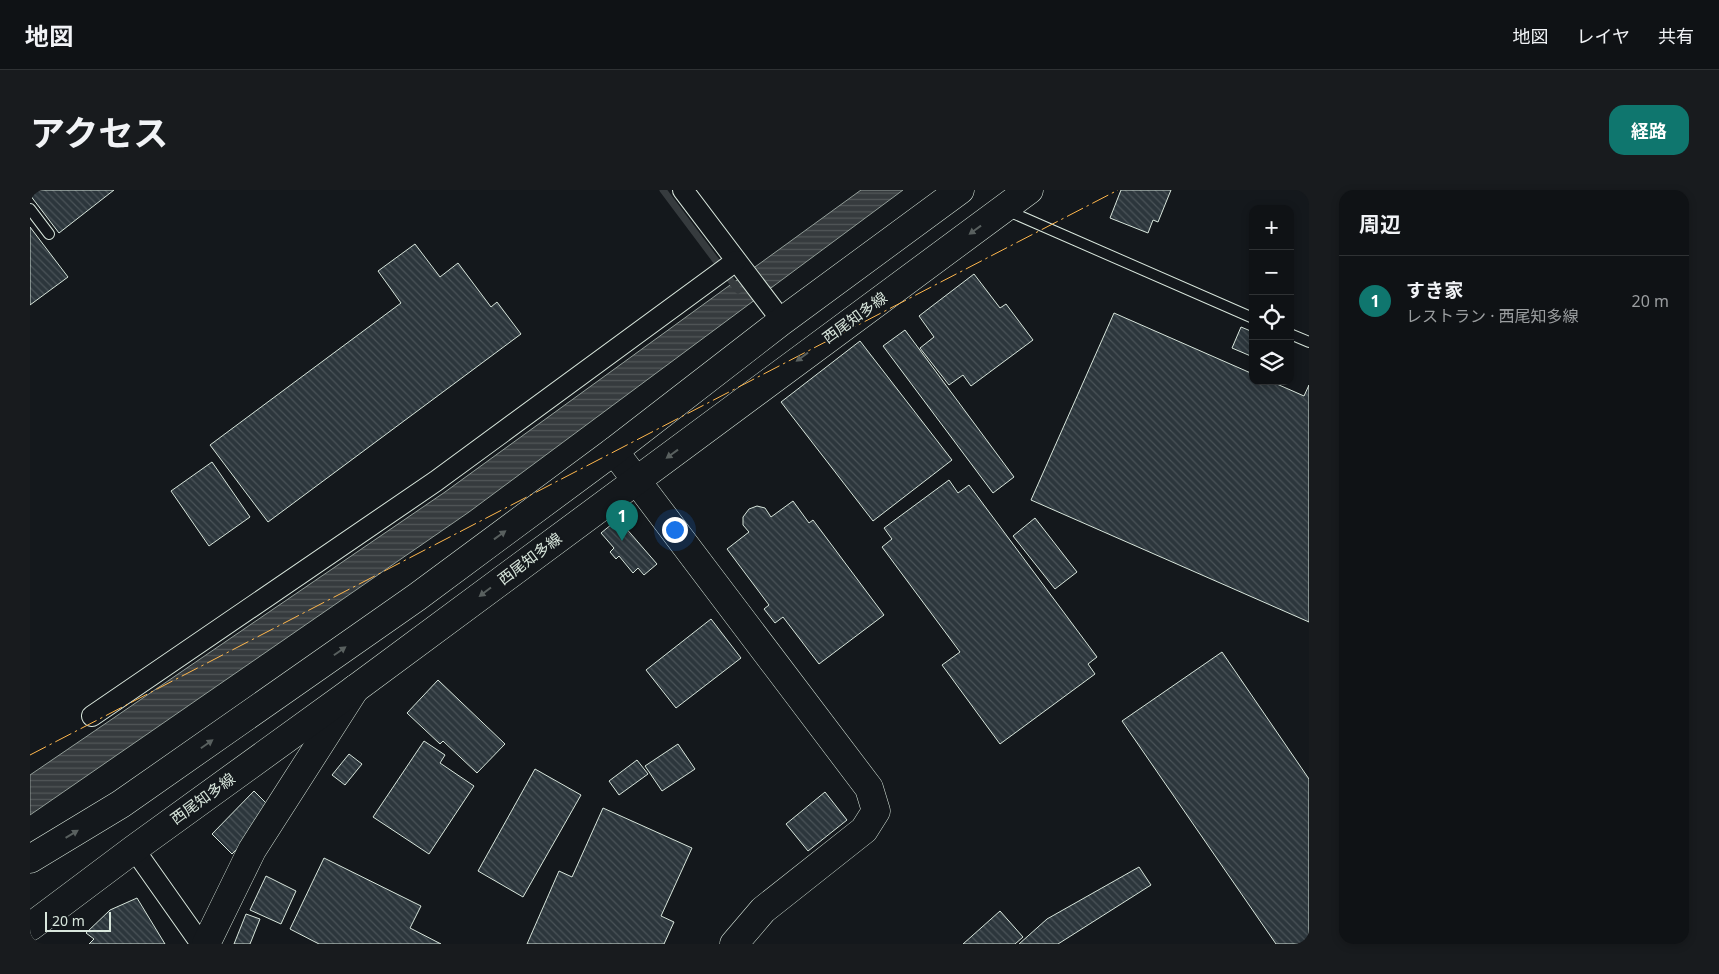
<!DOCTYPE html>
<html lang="ja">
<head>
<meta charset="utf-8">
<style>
	:root { --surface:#0f1215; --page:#181b1e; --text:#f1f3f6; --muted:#9b9ea0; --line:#2f3234; --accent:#0f766e }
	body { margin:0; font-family:"Noto Sans","Noto Sans JP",sans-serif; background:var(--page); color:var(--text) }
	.controls { position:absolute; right:15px; top:15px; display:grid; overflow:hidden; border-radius:10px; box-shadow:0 2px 8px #0003 }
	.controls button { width:45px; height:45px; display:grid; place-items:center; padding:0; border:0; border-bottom:1px solid var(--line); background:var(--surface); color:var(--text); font:25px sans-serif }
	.scale { position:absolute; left:15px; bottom:12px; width:66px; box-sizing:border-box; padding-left:5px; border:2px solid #d8e6dc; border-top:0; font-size:14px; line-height:18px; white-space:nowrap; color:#d8e6dc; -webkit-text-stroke:4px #14181c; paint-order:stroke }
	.you { position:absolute; left:644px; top:339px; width:18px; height:18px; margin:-12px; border:4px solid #fff; border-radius:50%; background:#1a73e8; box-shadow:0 0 0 8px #1a73e833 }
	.badge { display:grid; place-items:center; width:32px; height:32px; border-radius:50%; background:var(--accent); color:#fff; font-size:16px; font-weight:700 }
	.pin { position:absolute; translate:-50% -41px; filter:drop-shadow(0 1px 2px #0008) }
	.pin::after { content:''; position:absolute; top:26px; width:18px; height:15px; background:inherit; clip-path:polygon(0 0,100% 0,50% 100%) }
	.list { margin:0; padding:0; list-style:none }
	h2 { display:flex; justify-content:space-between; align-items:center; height:65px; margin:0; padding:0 20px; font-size:21px }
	h2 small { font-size:16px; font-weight:400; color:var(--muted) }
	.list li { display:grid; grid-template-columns:32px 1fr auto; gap:15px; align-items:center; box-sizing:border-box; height:90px; padding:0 20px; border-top:1px solid var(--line) }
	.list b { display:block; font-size:19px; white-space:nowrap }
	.list p { margin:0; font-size:16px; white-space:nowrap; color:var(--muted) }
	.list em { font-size:16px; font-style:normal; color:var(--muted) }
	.icon { flex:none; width:28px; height:28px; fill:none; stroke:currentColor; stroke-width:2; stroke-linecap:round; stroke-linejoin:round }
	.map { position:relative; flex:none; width:1279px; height:754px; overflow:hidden; border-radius:15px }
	header { display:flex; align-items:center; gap:30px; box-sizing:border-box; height:70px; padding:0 25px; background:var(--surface); border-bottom:1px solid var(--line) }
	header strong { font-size:24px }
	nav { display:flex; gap:28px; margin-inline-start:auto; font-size:18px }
	.intro { display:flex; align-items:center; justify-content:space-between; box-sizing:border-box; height:120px; padding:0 30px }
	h1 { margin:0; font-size:35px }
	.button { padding:12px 22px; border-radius:15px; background:var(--accent); color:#fff; font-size:18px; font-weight:700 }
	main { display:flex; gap:30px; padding:0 30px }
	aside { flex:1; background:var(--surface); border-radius:15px; box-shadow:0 2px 8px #0003 }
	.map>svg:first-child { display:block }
	.water { fill:url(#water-rules); stroke:#939e99 }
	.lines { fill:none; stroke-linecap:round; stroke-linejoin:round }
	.stream { stroke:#363b3e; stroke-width:7 }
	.building { fill:url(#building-back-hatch); stroke:#d8e6dc }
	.lane-casing { stroke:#d8e6dc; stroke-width:12 }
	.street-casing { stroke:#d8e6dc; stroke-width:22 }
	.secondary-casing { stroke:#d8e6dc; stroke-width:29 }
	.primary-casing { stroke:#d8e6dc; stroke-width:29 }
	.lane { stroke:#14181c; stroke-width:10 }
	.street { stroke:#14181c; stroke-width:20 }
	.secondary { stroke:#14181c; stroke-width:28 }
	.primary { stroke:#14181c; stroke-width:28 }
	.power { stroke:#ffb74d; stroke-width:1; stroke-dasharray:18 4 2.5 4; stroke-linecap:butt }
	.oneway { fill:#59605f }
	.labels { text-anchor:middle; stroke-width:4; stroke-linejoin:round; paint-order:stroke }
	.street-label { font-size:15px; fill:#d8e6dc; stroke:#14181c }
</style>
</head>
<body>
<header>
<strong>地図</strong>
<nav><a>地図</a><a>レイヤ</a><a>共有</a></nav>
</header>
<div class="intro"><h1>アクセス</h1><a class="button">経路</a></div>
<main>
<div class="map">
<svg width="1279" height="754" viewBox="0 0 1279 754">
	<defs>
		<pattern id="water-rules" width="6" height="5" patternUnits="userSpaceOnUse" patternTransform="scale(1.25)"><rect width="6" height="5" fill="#363b3e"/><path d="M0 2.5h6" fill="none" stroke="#525759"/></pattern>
		<pattern id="building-back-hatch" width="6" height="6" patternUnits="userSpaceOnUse" patternTransform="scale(1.25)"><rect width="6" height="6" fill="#2c363c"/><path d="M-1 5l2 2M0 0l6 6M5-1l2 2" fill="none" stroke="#4a5358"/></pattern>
	</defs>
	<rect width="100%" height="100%" fill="#14181c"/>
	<path class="water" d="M 831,0 L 873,0 L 439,322 L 0,625 L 0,585 L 415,302 Z"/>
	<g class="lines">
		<path class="stream" d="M 633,0 L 708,100"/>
	</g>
	<g class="building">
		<path d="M 0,0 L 84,0 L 29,43 L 0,5 Z"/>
		<path d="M 1091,0 L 1141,0 L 1128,32 L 1123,30 L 1118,43 L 1080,28 Z"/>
		<path d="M 0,37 L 38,87 L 0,115 Z"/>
		<path d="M 385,54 L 410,87 L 428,73 L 461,117 L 467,112 L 491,144 L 238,332 L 180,255 L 371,113 L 348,81 Z"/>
		<path d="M 944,84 L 970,118 L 976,114 L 1003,150 L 941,196 L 933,185 L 919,195 L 890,158 L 904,147 L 889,126 Z"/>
		<path d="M 1084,123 L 1223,184 L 1223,191 L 1240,191 L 1274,206 L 1279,195 L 1279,432 L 1001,310 Z"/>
		<path d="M 1211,137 L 1223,142 L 1223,167 L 1202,158 Z"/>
		<path d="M 875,140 L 984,287 L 963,303 L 853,156 Z"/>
		<path d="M 830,151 L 922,270 L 843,331 L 751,212 Z"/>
		<path d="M 182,272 L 220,327 L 179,356 L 141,301 Z"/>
		<path d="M 919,290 L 928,303 L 939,295 L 1067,467 L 1058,474 L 1065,484 L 970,554 L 912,475 L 930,462 L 852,357 L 862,349 L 854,338 Z"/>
		<path d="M 763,311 L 779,333 L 783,330 L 854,425 L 789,474 L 753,427 L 745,433 L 734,419 L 739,415 L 697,359 L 719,342 L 713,335 L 713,327 L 719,319 L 727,316 L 735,318 L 741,327 Z"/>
		<path d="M 1005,328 L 1047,382 L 1025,399 L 983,346 Z"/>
		<path d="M 588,329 L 627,374 L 614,385 L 608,378 L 603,383 L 589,366 L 586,369 L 580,362 L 584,358 L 571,343 Z"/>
		<path d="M 681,429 L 711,468 L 646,518 L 616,480 Z"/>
		<path d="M 1192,462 L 1279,589 L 1279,754 L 1246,754 L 1092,531 Z"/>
		<path d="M 408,490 L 475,554 L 447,583 L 413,551 L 410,554 L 377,523 Z"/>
		<path d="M 394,551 L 415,565 L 410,573 L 444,596 L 399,664 L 343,627 Z"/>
		<path d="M 648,554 L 665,579 L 632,601 L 615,576 Z"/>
		<path d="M 319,564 L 332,574 L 315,595 L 302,585 Z"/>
		<path d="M 607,570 L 618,584 L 589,605 L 579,591 Z"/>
		<path d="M 505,579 L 551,605 L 493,707 L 448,681 Z"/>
		<path d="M 224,601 L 244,621 L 202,664 L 182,644 Z"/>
		<path d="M 795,602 L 817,630 L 778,661 L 756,634 Z"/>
		<path d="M 573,618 L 662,658 L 631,726 L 644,732 L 634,754 L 497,754 L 529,681 L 542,687 Z"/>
		<path d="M 294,668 L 391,716 L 380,738 L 411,754 L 289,754 L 260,739 Z"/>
		<path d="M 1109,677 L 1121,695 L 1028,754 L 989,754 L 1017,729 Z"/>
		<path d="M 236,686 L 266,701 L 251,734 L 220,720 Z"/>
		<path d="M 107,708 L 135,754 L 59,754 L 64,749 L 56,743 L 80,720 Z"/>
		<path d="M 970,721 L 993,747 L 985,754 L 933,754 Z"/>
		<path d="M 216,724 L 230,729 L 220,754 L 204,754 Z"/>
	</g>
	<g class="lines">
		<g class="lane-casing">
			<g id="lane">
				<path d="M 0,19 L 19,44"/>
				<path d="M 976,20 L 1223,128"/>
				<path d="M 1260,144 L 1279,152"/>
			</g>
		</g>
		<g class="street-casing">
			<g id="street">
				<path d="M 653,0 L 752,131"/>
				<path d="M 62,526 L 406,291 L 706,71"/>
				<path d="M 104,659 L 171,754"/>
			</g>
		</g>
		<g class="secondary-casing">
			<g id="secondary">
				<path d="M 584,261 L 839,598 L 846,621 L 834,640 L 733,720 L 704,754"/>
				<path d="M 176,754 L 222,660 L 325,499"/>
			</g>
		</g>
		<g class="primary-casing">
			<g id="primary">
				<path d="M 0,669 L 91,614 L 387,407 L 584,261 L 752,131 L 930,0"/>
				<path d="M 0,737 L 104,659 L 325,499 L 999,0"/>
			</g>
		</g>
		<use href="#lane" class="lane"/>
		<use href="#street" class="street"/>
		<use href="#secondary" class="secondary"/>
		<use href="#primary" class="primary"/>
		<path class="power" d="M 0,565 L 1088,0"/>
	</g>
	<defs><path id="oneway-solid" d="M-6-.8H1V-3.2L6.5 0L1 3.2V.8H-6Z" transform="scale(1.25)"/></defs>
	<g class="oneway">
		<use href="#oneway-solid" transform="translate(945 40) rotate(144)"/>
		<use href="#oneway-solid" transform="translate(772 167) rotate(144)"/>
		<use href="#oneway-solid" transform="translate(642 264) rotate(144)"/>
		<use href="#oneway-solid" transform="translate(470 345) rotate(-36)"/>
		<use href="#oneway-solid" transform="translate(455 402) rotate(143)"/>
		<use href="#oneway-solid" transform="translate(310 461) rotate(-35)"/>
		<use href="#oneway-solid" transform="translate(177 554) rotate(-35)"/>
		<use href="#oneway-solid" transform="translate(42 644) rotate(-31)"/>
	</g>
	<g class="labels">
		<g class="street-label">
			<text transform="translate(825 128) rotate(-36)" y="5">西尾知多線</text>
			<text transform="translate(500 369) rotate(-37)" y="5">西尾知多線</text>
			<text transform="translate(173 609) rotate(-36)" y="5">西尾知多線</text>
		</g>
	</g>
</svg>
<div class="controls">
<button>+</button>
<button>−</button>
<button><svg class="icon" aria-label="locate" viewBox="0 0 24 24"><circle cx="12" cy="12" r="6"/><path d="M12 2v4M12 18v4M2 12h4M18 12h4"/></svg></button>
<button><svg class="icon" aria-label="layers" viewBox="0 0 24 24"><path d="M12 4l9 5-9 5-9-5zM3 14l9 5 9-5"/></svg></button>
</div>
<div class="scale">20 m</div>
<div class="you"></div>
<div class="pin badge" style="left:592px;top:351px">1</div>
</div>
<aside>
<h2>周辺<small></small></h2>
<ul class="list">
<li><span class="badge">1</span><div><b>すき家</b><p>レストラン · 西尾知多線</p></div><em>20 m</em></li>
</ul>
</aside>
</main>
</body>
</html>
